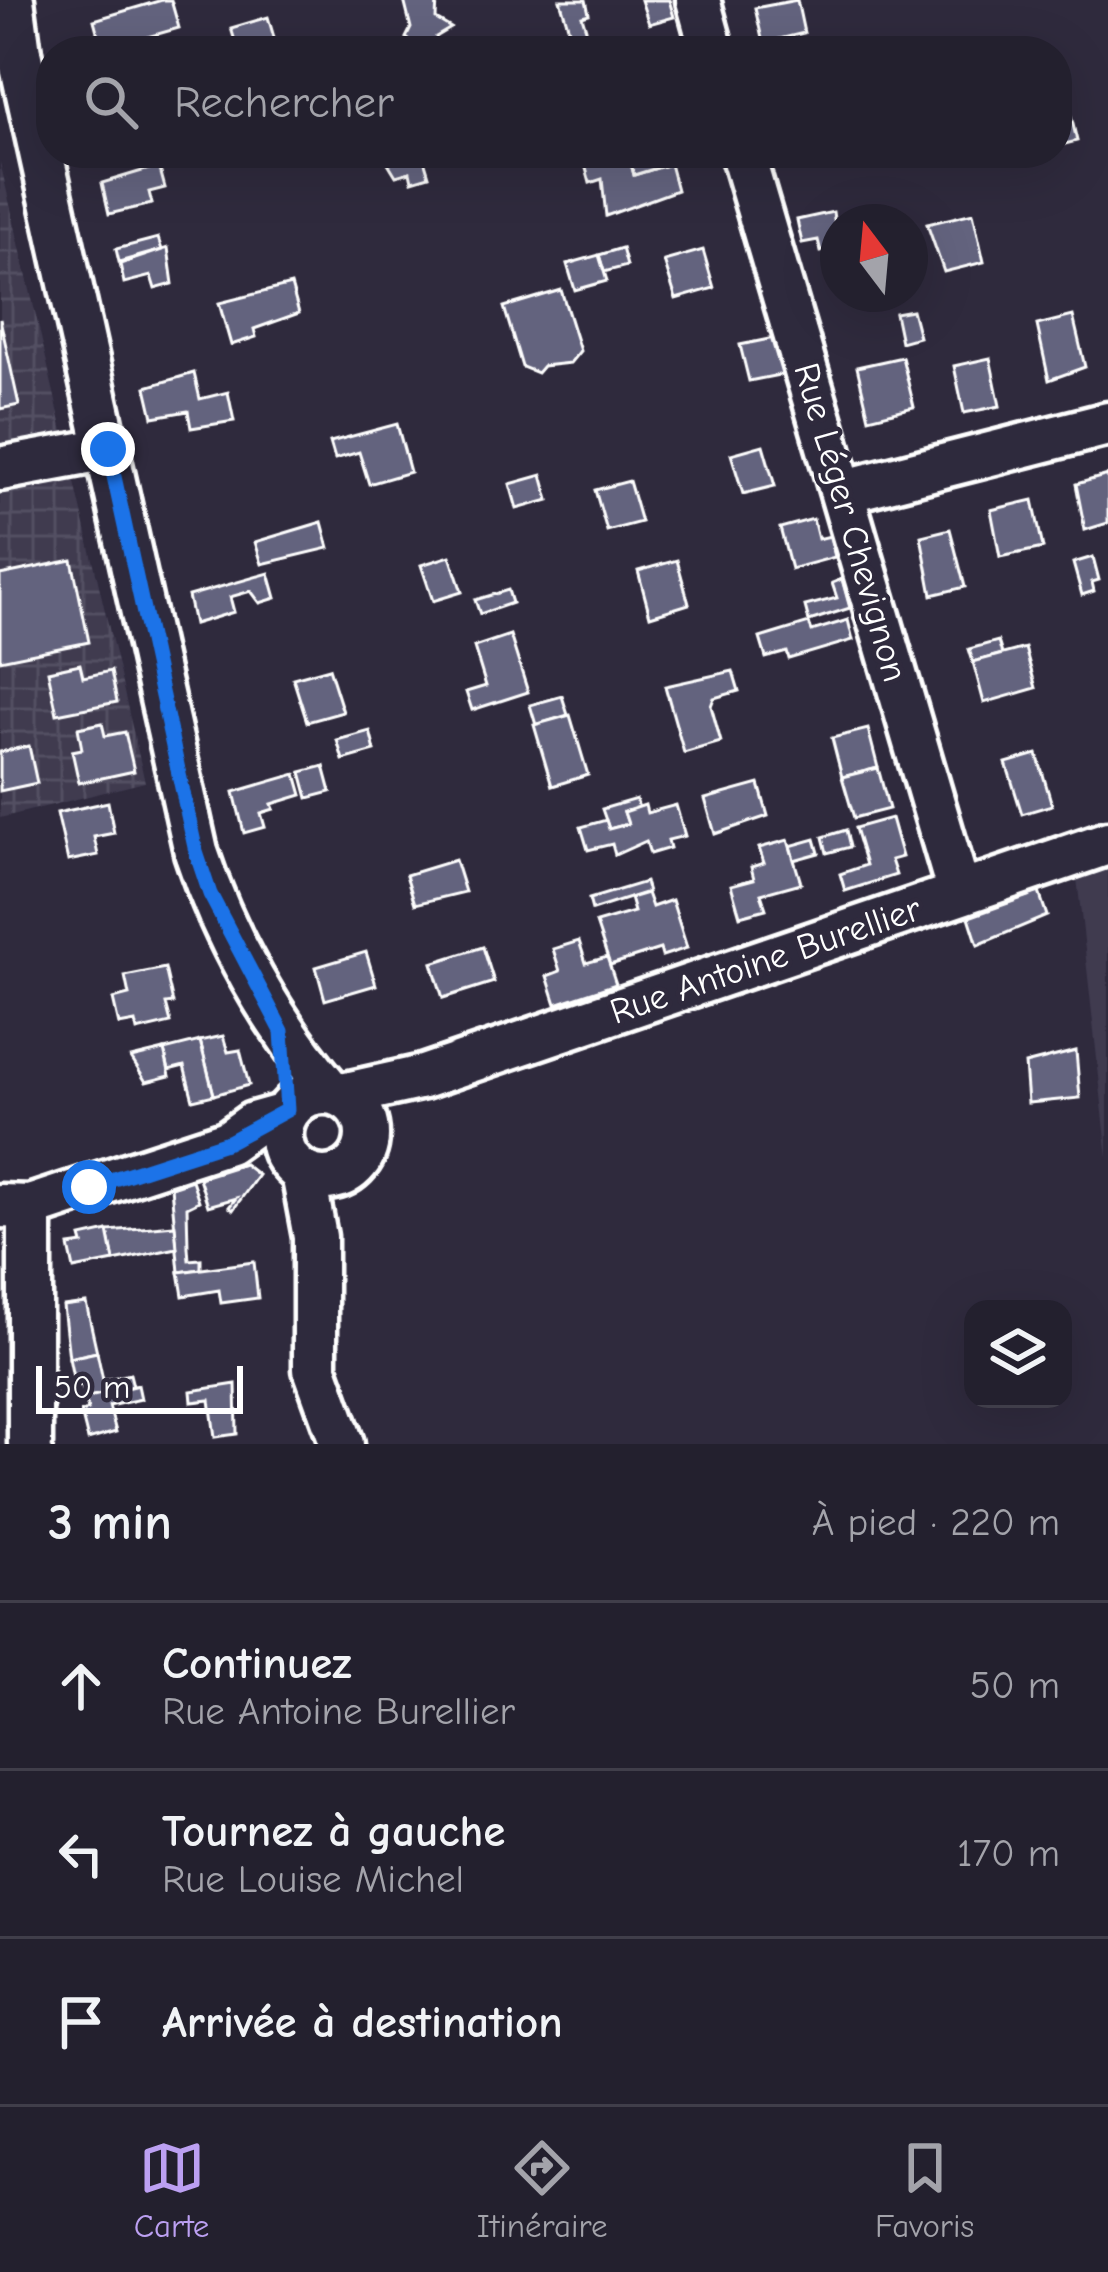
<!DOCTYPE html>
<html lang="fr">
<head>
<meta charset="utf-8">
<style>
	:root { --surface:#23202e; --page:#2b2836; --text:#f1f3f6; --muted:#a3a3aa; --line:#403e4a; --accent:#bca0f2 }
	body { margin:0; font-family:"Comic Neue",sans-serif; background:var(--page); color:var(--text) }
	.controls { position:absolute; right:36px; bottom:36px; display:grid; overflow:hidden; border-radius:24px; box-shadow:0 12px 48px #0002 }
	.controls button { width:108px; height:108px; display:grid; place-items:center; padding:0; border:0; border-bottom:3px solid var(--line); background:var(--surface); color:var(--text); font:60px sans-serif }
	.compass { position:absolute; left:820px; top:204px; width:108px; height:108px; border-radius:50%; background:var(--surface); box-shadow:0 12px 48px #0002; rotate:344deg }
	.scale { position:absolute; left:36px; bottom:30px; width:207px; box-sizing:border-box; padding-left:12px; border:6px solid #fff; border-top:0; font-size:33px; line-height:42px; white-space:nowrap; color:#fff; -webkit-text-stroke:9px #2f2a3d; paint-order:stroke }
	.stop { position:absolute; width:36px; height:36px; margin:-27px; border:9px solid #1a73e8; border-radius:50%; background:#fff }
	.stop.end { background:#1a73e8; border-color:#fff; box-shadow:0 3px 12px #0008 }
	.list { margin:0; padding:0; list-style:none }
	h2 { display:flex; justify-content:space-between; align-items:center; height:156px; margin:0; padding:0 48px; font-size:51px }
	h2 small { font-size:39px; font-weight:400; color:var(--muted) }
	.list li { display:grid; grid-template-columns:78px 1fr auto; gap:36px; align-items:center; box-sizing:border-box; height:168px; padding:0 48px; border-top:3px solid var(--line) }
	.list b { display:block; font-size:45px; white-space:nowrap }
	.list p { margin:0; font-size:39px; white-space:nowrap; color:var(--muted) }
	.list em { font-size:39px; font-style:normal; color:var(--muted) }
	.icon { flex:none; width:66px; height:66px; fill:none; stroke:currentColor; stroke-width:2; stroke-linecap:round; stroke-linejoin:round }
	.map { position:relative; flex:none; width:1108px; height:1444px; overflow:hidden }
	.search { position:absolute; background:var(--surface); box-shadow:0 12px 48px #0002; left:36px; right:36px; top:36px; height:132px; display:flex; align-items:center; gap:30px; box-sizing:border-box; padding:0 42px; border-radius:48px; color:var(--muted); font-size:45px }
	.sheet { height:660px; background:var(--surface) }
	nav { display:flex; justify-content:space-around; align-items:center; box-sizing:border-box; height:168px; border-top:3px solid var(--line); background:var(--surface); font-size:33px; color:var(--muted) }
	nav a { display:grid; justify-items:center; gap:6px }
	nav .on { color:var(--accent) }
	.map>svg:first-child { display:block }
	.built { fill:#3f3b50 }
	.industrial { fill:url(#industrial-grid) }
	.building { fill:#64637e; stroke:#fff; stroke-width:3 }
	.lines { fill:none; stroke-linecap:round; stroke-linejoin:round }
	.minor-casing { stroke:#fff; stroke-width:51 }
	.minor { stroke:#2f2a3d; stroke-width:42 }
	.route { stroke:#1a73e8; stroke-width:15 }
	.labels { text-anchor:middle; stroke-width:9; stroke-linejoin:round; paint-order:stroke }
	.street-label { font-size:36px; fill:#fff; stroke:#2f2a3d }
</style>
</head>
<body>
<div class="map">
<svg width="1108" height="1444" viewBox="0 0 1108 1444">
	<defs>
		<pattern id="industrial-grid" width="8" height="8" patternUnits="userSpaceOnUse" patternTransform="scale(3)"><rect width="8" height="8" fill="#3f3b50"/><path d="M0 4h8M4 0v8" fill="none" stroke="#524f62"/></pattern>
	</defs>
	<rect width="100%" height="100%" fill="#2f2a3d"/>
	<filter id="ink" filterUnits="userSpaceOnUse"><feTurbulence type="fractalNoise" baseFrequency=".00833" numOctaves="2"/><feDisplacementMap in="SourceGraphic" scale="24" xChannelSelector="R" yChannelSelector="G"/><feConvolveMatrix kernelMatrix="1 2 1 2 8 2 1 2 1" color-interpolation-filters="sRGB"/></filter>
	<g filter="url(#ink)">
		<path class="built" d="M 1108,869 L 1108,1158 L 1077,878 Z"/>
		<path class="industrial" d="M 0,162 L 145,782 L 0,818 Z"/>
		<g class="building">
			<path d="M 162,0 L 171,0 L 179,28 L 102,50 L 94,20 Z"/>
			<path d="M 404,0 L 437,0 L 436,19 L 451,28 L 436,37 L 438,46 L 425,50 L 406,38 L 411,28 Z"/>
			<path d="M 560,0 L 586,0 L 589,14 L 582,16 L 590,42 L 574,46 Z"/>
			<path d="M 641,0 L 669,0 L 674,17 L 649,24 Z"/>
			<path d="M 797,0 L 804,33 L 763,43 L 755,8 Z"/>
			<path d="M 268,17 L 278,51 L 238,51 L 231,28 Z"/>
			<path d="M 1070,112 L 1077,141 L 1057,146 L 1058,115 Z"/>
			<path d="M 382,153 L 422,153 L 429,176 L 412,181 L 410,172 L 396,176 Z"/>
			<path d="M 611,153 L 628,153 L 634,175 L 670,164 L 677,190 L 606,216 L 602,179 L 590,183 L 584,161 Z"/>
			<path d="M 666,153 L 670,164 L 634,175 L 631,163 Z"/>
			<path d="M 159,166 L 165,188 L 149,192 L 152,204 L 109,214 L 102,183 Z"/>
			<path d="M 833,212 L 838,248 L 821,252 L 818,240 L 802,243 L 797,220 Z"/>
			<path d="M 973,213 L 984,262 L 944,272 L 927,224 Z"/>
			<path d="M 158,238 L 162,250 L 119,262 L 116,249 Z"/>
			<path d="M 168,248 L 173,284 L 155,289 L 151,276 L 124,283 L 120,264 Z"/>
			<path d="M 622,248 L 627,266 L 604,272 L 599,255 Z"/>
			<path d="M 703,250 L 714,288 L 676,299 L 664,261 Z"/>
			<path d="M 599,255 L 607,281 L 575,290 L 567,264 Z"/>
			<path d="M 291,285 L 299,313 L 254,329 L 256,337 L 231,345 L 219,303 Z"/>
			<path d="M 561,290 L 580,351 L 570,363 L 543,366 L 537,373 L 522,367 L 504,307 Z"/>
			<path d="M 912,310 L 919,337 L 901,342 L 895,313 Z"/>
			<path d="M 1073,316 L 1085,367 L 1049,380 L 1037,325 Z"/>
			<path d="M 0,319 L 19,405 L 0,409 Z"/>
			<path d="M 774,338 L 784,374 L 749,381 L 740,345 Z"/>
			<path d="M 902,357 L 914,407 L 869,418 L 857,367 Z"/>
			<path d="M 990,358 L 1000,406 L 964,413 L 954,366 Z"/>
			<path d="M 194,373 L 200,399 L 228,392 L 234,421 L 191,428 L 188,411 L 153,417 L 146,387 Z"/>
			<path d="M 397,424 L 410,472 L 369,484 L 359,452 L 335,459 L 330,442 Z"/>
			<path d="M 763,445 L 775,486 L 743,494 L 731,454 Z"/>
			<path d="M 542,475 L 549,500 L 517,509 L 510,484 Z"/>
			<path d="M 1108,475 L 1108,523 L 1085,530 L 1076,484 Z"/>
			<path d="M 629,481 L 641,522 L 607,531 L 595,490 Z"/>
			<path d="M 1033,500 L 1043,548 L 1000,557 L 991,510 Z"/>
			<path d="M 813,519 L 818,539 L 830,536 L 835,557 L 791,569 L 780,528 Z"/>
			<path d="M 322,522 L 329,548 L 262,564 L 255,542 Z"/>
			<path d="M 950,529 L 965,587 L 932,595 L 921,536 Z"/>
			<path d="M 450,556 L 462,592 L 433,601 L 421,565 Z"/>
			<path d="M 1093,557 L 1099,580 L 1092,582 L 1094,591 L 1082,595 L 1073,563 Z"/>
			<path d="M 72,560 L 89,642 L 0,660 L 0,575 Z"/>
			<path d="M 677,560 L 689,604 L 650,616 L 638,571 Z"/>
			<path d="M 269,573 L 276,598 L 260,603 L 251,591 L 230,597 L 234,612 L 194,624 L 188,596 Z"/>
			<path d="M 842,579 L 850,608 L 809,621 L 805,606 L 837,598 L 832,583 Z"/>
			<path d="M 508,590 L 512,603 L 480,614 L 475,600 Z"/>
			<path d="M 848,620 L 853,640 L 789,659 L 787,652 L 766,658 L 760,638 L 809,623 L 812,631 Z"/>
			<path d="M 510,635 L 528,692 L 472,710 L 466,692 L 486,686 L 474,647 Z"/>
			<path d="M 998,641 L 1002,654 L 973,662 L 969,649 Z"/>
			<path d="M 1025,648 L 1036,688 L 984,703 L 973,662 Z"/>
			<path d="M 80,664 L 83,677 L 111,671 L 117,702 L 57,714 L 48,671 Z"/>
			<path d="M 329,668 L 343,712 L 307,722 L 293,678 Z"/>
			<path d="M 733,671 L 739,691 L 714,698 L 711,706 L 721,742 L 684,753 L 665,686 Z"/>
			<path d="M 562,696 L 568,715 L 536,725 L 530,705 Z"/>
			<path d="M 570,715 L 588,775 L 552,786 L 534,725 Z"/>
			<path d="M 102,723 L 105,736 L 125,732 L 134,771 L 79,783 L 72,751 L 82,749 L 78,728 Z"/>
			<path d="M 868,729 L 878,768 L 842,777 L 832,738 Z"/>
			<path d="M 370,731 L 375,751 L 343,760 L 337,740 Z"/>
			<path d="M 29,746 L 37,783 L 0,791 L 0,752 Z"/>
			<path d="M 1037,754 L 1052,805 L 1022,814 L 1006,763 Z"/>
			<path d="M 324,766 L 331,792 L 308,798 L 301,772 Z"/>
			<path d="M 878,768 L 889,809 L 854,818 L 842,777 Z"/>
			<path d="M 296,774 L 302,795 L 272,804 L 274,809 L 261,813 L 265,827 L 244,833 L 234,792 Z"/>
			<path d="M 759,784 L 768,816 L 715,834 L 705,799 Z"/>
			<path d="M 636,799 L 639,808 L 624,812 L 628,824 L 609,829 L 602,809 Z"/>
			<path d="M 108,802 L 114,833 L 94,837 L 98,855 L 68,861 L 57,813 Z"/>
			<path d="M 645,805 L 647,813 L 676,805 L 685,836 L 668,840 L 670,848 L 650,854 L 646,841 L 615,855 L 612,844 L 588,850 L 581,827 L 606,820 L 609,829 L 628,824 L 624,812 Z"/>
			<path d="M 891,818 L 902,857 L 891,860 L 896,875 L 845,891 L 840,874 L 866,865 L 855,828 Z"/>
			<path d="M 846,830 L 850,847 L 827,853 L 823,837 Z"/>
			<path d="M 815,839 L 819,853 L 794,860 L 790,846 Z"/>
			<path d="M 788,840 L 801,883 L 761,894 L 766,909 L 740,916 L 731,885 L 754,879 L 751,867 L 764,863 L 759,848 Z"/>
			<path d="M 455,860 L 465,892 L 415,904 L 406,875 Z"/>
			<path d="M 645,882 L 648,892 L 592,910 L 589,899 Z"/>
			<path d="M 1039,892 L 1047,916 L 978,945 L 969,917 Z"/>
			<path d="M 647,893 L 652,907 L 672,900 L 687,948 L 662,956 L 660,949 L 610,965 L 596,923 L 634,912 L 630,898 Z"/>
			<path d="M 579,941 L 586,963 L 607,957 L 616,984 L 556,1004 L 547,976 L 560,971 L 553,949 Z"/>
			<path d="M 483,947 L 494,982 L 443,998 L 432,963 Z"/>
			<path d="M 366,952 L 376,985 L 325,1000 L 316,967 Z"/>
			<path d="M 165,968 L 173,1003 L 166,1004 L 171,1023 L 137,1031 L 135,1022 L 119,1025 L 113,999 L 129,995 L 125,976 Z"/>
			<path d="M 223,1036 L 228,1052 L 240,1050 L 249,1085 L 214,1095 L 200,1041 Z"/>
			<path d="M 200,1041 L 214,1095 L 193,1100 L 184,1066 L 169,1070 L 164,1050 Z"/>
			<path d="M 164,1050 L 170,1076 L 146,1082 L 131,1058 Z"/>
			<path d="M 1076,1051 L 1080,1098 L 1028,1103 L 1025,1064 Z"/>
			<path d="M 244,1164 L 258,1175 L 233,1210 L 229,1207 L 236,1198 L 208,1206 L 199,1178 Z"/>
			<path d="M 192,1180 L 199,1201 L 187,1207 L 188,1247 L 189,1260 L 201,1259 L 201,1269 L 179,1272 L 171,1187 Z"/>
			<path d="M 175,1225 L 177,1248 L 114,1261 L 108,1231 Z"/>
			<path d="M 108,1231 L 114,1261 L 74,1269 L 69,1246 L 83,1244 L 81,1237 Z"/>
			<path d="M 254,1262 L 258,1298 L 221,1303 L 219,1290 L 183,1296 L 179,1272 Z"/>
			<path d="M 86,1303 L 97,1352 L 69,1358 L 63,1306 Z"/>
			<path d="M 97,1352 L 103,1380 L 130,1374 L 133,1386 L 85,1398 L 82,1386 L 75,1387 L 69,1358 Z"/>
			<path d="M 236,1384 L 237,1434 L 215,1437 L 210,1400 L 192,1402 L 191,1391 Z"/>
			<path d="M 138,1385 L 141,1399 L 109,1406 L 116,1432 L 88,1440 L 81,1412 L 88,1410 L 85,1398 Z"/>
		</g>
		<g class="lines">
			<g class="minor-casing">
				<g id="minor">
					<path d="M 698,0 L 712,51"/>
					<path d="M 0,11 L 19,53 L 12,0"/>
					<path d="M 19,53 L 196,852 C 224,938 273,1024 331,1092"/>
					<path d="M 742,153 L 959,892"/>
					<path d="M 0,469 L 108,449"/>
					<path d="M 845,491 L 1108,424"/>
					<circle cx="324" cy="1135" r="43"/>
					<path d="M 342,1095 L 423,1077 L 1108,843"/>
					<path d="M 303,1173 L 315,1237 L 315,1369 L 342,1444"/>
					<path d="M 0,1206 L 30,1207 L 60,1197 L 228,1142 L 253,1124 L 285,1115"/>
					<path d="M 30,1207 L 30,1444"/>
				</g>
			</g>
			<use href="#minor" class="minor"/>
		</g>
	</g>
	<g class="lines" filter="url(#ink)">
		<path class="route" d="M 89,1187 L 228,1142 L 287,1110 L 282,1031 L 210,894 L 196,852 L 108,449"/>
	</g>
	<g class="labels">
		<g class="street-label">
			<text transform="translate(852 522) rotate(74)" y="13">Rue Léger Chevignon</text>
			<text transform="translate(765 959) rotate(-19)" y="13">Rue Antoine Burellier</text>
		</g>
	</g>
</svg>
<div class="controls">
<button><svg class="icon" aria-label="layers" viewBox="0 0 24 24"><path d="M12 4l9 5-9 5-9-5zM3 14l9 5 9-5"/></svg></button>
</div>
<svg class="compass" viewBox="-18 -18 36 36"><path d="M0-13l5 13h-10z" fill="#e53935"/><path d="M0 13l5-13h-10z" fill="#a3a3aa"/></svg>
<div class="scale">50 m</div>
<div class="stop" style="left:89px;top:1187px"></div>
<div class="stop end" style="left:108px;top:449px"></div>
<div class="search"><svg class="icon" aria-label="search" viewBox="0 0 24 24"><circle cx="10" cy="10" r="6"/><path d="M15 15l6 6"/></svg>Rechercher</div>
</div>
<section class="sheet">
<h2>3 min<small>À pied · 220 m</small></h2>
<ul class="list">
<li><svg class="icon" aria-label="ahead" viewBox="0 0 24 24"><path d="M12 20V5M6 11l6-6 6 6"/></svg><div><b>Continuez</b><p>Rue Antoine Burellier</p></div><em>50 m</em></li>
<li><svg class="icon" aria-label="left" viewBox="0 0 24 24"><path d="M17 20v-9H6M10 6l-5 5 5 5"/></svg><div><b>Tournez à gauche</b><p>Rue Louise Michel</p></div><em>170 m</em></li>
<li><svg class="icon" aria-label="arrive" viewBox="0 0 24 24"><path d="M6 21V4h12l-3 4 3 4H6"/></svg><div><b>Arrivée à destination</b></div></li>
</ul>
</section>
<nav>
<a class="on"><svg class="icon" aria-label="map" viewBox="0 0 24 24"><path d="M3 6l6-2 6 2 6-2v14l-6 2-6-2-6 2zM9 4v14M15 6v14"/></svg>Carte</a>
<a><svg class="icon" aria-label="directions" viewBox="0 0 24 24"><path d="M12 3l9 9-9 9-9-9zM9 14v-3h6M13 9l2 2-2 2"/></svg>Itinéraire</a>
<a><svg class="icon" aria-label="saved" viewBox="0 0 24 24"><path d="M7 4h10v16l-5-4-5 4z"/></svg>Favoris</a>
</nav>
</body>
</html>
